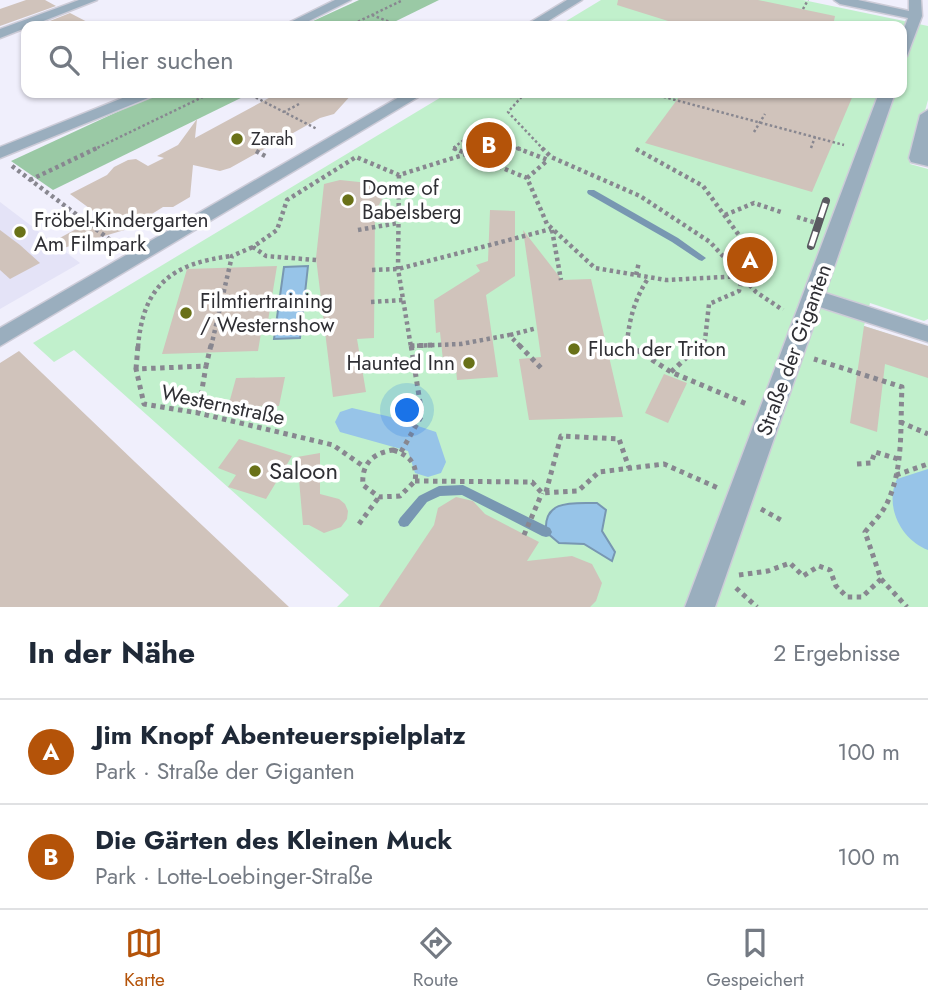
<!DOCTYPE html>
<html lang="de">
<head>
<meta charset="utf-8">
<style>
	:root { --surface:#fff; --page:#f2f2f3; --text:#1f2937; --muted:#747a83; --line:#e0e1e3; --accent:#b45309 }
	body { margin:0; font-family:Jost,sans-serif; background:var(--page); color:var(--text) }
	.you { position:absolute; left:408px; top:411px; width:24px; height:24px; margin:-18px; border:5px solid #fff; border-radius:50%; background:#1a73e8; box-shadow:0 0 0 10px #1a73e833 }
	.badge { display:grid; place-items:center; width:46px; height:46px; border-radius:50%; background:var(--accent); color:#fff; font-size:23px; font-weight:700 }
	.pin { position:absolute; translate:-50% -50%; border:4px solid #fff; box-shadow:0 2px 7px #0006 }
	.list { margin:0; padding:0; list-style:none }
	h2 { display:flex; justify-content:space-between; align-items:center; height:91px; margin:0; padding:0 28px; font-size:30px }
	h2 small { font-size:23px; font-weight:400; color:var(--muted) }
	.list li { display:grid; grid-template-columns:46px 1fr auto; gap:21px; align-items:center; box-sizing:border-box; height:105px; padding:0 28px; border-top:2px solid var(--line) }
	.list b { display:block; font-size:26px; white-space:nowrap }
	.list p { margin:0; font-size:23px; white-space:nowrap; color:var(--muted) }
	.list em { font-size:23px; font-style:normal; color:var(--muted) }
	.icon { flex:none; width:38px; height:38px; fill:none; stroke:currentColor; stroke-width:2; stroke-linecap:round; stroke-linejoin:round }
	.map { position:relative; flex:none; width:928px; height:607px; overflow:hidden }
	.search { position:absolute; background:var(--surface); box-shadow:0 2px 5px #0004; left:21px; right:21px; top:21px; height:77px; display:flex; align-items:center; gap:18px; box-sizing:border-box; padding:0 24px; border-radius:14px; color:var(--muted); font-size:26px }
	.sheet { height:301px; background:var(--surface) }
	nav { display:flex; justify-content:space-around; align-items:center; box-sizing:border-box; height:98px; border-top:2px solid var(--line); background:var(--surface); font-size:19px; color:var(--muted) }
	nav a { display:grid; justify-items:center; gap:4px }
	nav .on { color:var(--accent) }
	.map>svg:first-child { display:block }
	.built { fill:#e4e3f7 }
	.green { fill:#c1f0cc }
	.forest { fill:#9ac9a5 }
	.water { fill:#97c4e8; stroke:#7897b2; stroke-width:2 }
	.lines { fill:none; stroke-linecap:round; stroke-linejoin:round }
	.stream { fill:#7897b2; fill-rule:evenodd }
	.canal { fill:#97c4e8; fill-rule:evenodd }
	.building { fill:#d0c3bb }
	.minor-casing { stroke:#cdccd8; stroke-width:3 }
	.path-far2 { stroke:#888790; stroke-width:2.5; stroke-dasharray:2.5 2.5; stroke-linecap:butt }
	.path-far1 { stroke:#888790; stroke-width:4.5; stroke-dasharray:3.5 3.5; stroke-linecap:butt }
	.path { stroke:#888790; stroke-width:5; stroke-dasharray:4.5 4.5; stroke-linecap:butt }
	.minor { fill:#9aaebe; fill-rule:evenodd }
	.rail-casing { stroke:#5a5a61; stroke-width:8 }
	.rail { stroke:#fff; stroke-width:5; stroke-dasharray:15; stroke-linecap:butt }
	.poi-dot { fill:#697118; stroke:#fff; stroke-width:2.5 }
	.labels { text-anchor:middle; stroke-width:7; stroke-linejoin:round; paint-order:stroke }
	.far-poi-label { font-size:18px; fill:#2f2f34; stroke:#fff; text-anchor:start }
	.poi-label { font-size:21px; fill:#2f2f34; stroke:#fff; text-anchor:start }
	.street-label { font-size:21px; fill:#2f2f34; stroke:#fff }
	.near-poi-label { font-size:24px; fill:#2f2f34; stroke:#fff; text-anchor:start }
</style>
</head>
<body>
<div class="map">
<svg width="928" height="607" viewBox="0 0 928 607">
	<rect width="100%" height="100%" fill="#f0effc"/>
	<path class="built" d="M 0,202 L 80,263 L 0,309 Z"/>
	<path class="green" d="M 601,0 L 803,0 L 928,26 L 928,100 L 910,164 L 928,169 L 928,319 L 924,321 L 870,303 L 864,326 L 928,347 L 928,607 L 337,607 L 349,595 L 74,350 L 54,362 L 33,343 L 448,93 L 902,93 L 902,26 L 558,26 Z"/>
	<g class="forest">
		<path d="M 359,0 L 439,0 L 386,26 L 302,26 Z"/>
		<path d="M 158,93 L 251,93 L 53,190 L 11,161 Z"/>
	</g>
	<g class="water">
		<path d="M 308,266 L 300,338 L 274,339 L 284,267 Z"/>
		<path d="M 597,503 L 606,510 L 602,531 L 615,552 L 612,561 L 584,544 L 559,543 L 546,532 C 543,499 573,503 597,503 Z"/>
	</g>
	<g class="lines">
		<g class="stream">
			<path d="M 588,190 L 594,190 L 678,238 L 706,258 L 702,261 L 699,260 L 672,242 L 588,194 L 587,192 Z"/>
			<path d="M 463,485 L 550,528 L 552,532 L 550,536 L 546,537 L 542,536 L 462,495 L 440,496 L 427,502 L 408,526 L 404,527 L 400,526 L 398,522 L 400,518 L 419,496 L 439,486 Z"/>
		</g>
		<g class="canal">
			<path d="M 352,408 L 391,417 L 436,432 L 446,462 L 441,473 L 428,477 L 415,473 L 408,451 L 340,432 L 335,422 L 340,412 Z"/>
			<path d="M 928,469 L 928,550 C 901,540 884,506 897,479 Z"/>
		</g>
	</g>
	<g class="building">
		<path d="M 26,0 L 45,0 L 56,6 L 0,26 L 0,9 Z"/>
		<path d="M 618,0 L 758,0 L 835,16 L 833,26 L 684,26 L 617,5 Z"/>
		<path d="M 70,13 L 95,26 L 37,26 Z"/>
		<path d="M 278,93 L 353,93 L 334,114 L 320,118 L 230,168 L 220,171 L 193,165 L 190,197 L 173,207 L 163,207 L 128,229 L 60,249 L 56,240 L 100,216 L 70,194 L 107,175 L 114,167 L 128,160 L 136,159 L 148,166 L 164,158 L 157,156 L 178,145 L 197,119 L 195,138 Z"/>
		<path d="M 682,93 L 854,93 L 812,192 L 645,143 Z"/>
		<path d="M 340,180 L 369,183 L 379,189 L 383,197 L 375,213 L 374,338 L 357,339 L 366,392 L 333,397 L 316,258 L 324,184 Z"/>
		<path d="M 490,210 L 515,211 L 515,276 L 486,295 L 498,377 L 457,380 L 456,369 L 444,370 L 440,332 L 436,333 L 434,300 L 480,271 L 476,265 L 488,261 Z"/>
		<path d="M 0,230 L 20,245 L 40,263 L 10,279 L 0,270 Z"/>
		<path d="M 523,230 L 562,280 L 591,279 L 623,417 L 529,420 L 519,359 L 541,357 Z"/>
		<path d="M 277,266 L 267,327 L 262,327 L 258,351 L 162,354 L 187,269 Z"/>
		<path d="M 864,326 L 928,346 L 928,378 L 885,364 L 877,432 L 850,423 Z"/>
		<path d="M 19,351 L 135,462 L 289,607 L 0,607 L 0,363 Z"/>
		<path d="M 664,374 L 687,383 L 668,423 L 645,413 Z"/>
		<path d="M 285,377 L 279,406 L 228,407 L 236,378 Z"/>
		<path d="M 239,439 L 292,456 L 266,499 L 228,487 L 236,475 L 218,468 Z"/>
		<path d="M 320,453 L 320,494 L 339,499 L 345,504 L 348,511 L 347,519 L 341,527 L 324,533 L 309,525 L 303,525 L 297,457 Z"/>
		<path d="M 456,497 L 473,501 L 485,514 L 539,542 L 527,561 L 572,556 L 592,564 L 602,583 L 596,601 L 590,607 L 379,607 L 434,525 L 438,508 Z"/>
	</g>
	<g class="lines">
		<g class="minor-casing">
			<g id="minor">
				<path d="M 79,0 L 97,0 L 0,38 L 0,29 Z"/>
				<path d="M 335,0 L 351,0 L 299,26 L 282,26 Z"/>
				<path d="M 567,0 L 582,0 L 540,26 L 524,26 Z"/>
				<path d="M 834,0 L 858,0 L 909,11 L 909,0 L 921,0 L 922,16 L 907,56 L 902,57 L 902,34 L 908,18 L 840,4 Z"/>
				<path d="M 135,93 L 156,93 L 153,96 L 0,158 L 0,147 Z"/>
				<path d="M 406,93 L 425,93 L 0,346 L 0,328 Z"/>
				<path d="M 879,93 L 895,93 L 825,293 L 928,326 L 928,342 L 820,307 L 715,607 L 685,607 Z"/>
				<path d="M 928,110 L 928,166 L 911,162 L 909,158 L 920,115 Z"/>
			</g>
		</g>
		<g class="path-far2">
			<path d="M 803,9 L 808,0"/>
			<path d="M 372,15 L 400,26"/>
			<path d="M 349,26 L 403,0"/>
			<path d="M 247,93 L 284,112"/>
			<path d="M 525,93 L 508,112 L 544,150"/>
			<path d="M 649,93 L 844,145"/>
			<path d="M 299,104 L 284,112 L 317,129"/>
			<path d="M 754,132 L 765,114"/>
			<path d="M 811,148 L 815,137"/>
			<path d="M 93,150 L 211,93"/>
			<path d="M 457,150 L 453,148 L 475,132 L 521,150"/>
		</g>
		<g class="path-far1">
			<path d="M 453,148 L 527,178 L 547,224 L 595,268 L 666,280 L 744,276"/>
			<path d="M 517,148 L 548,160"/>
			<path d="M 542,148 L 551,157 L 640,196 L 710,242 L 756,292 L 783,310"/>
			<path d="M 636,149 L 703,186 L 749,249 L 739,291 L 709,304 L 705,340 L 698,347"/>
			<path d="M 256,151 L 267,157"/>
			<path d="M 12,166 L 117,245"/>
			<path d="M 399,175 L 398,269 L 411,347"/>
			<path d="M 527,178 L 548,160"/>
			<path d="M 30,180 L 97,148"/>
			<path d="M 725,215 L 754,203 L 784,213"/>
			<path d="M 797,217 L 816,223"/>
			<path d="M 358,230 L 398,223"/>
			<path d="M 552,230 L 561,280"/>
			<path d="M 316,260 L 266,256 L 253,247 L 277,230 L 287,200 L 356,157 L 399,175 L 466,154"/>
			<path d="M 372,270 L 398,269 L 551,229"/>
			<path d="M 636,275 L 639,262"/>
			<path d="M 371,302 L 403,300"/>
			<path d="M 510,335 L 537,328"/>
			<path d="M 410,346 L 461,344 L 509,335 L 521,347"/>
			<path d="M 138,347 C 143,285 172,263 232,256"/>
			<path d="M 211,347 L 232,256 L 253,247"/>
			<path d="M 632,347 L 627,344 C 629,319 635,298 649,277"/>
		</g>
		<g class="path">
			<path d="M 211,345 L 206,366 L 136,369 L 144,404 L 198,413 L 333,445 L 363,466"/>
			<path d="M 519,345 L 543,370"/>
			<path d="M 629,345 L 671,372 L 749,405"/>
			<path d="M 410,346 L 432,345"/>
			<path d="M 136,369 L 138,345"/>
			<path d="M 671,372 L 700,345"/>
			<path d="M 198,413 L 206,366"/>
			<path d="M 900,422 L 928,434"/>
			<path d="M 393,450 C 409,455 418,464 415,481 L 400,496 L 379,497 L 363,485 C 361,464 373,453 393,450 Z"/>
			<path d="M 401,452 L 422,415 L 411,345"/>
			<path d="M 857,464 L 871,463 L 875,452 L 898,459"/>
			<path d="M 896,475 L 928,464"/>
			<path d="M 415,481 L 532,482 L 542,493 L 578,491 L 599,472 L 664,464 L 718,488"/>
			<path d="M 546,492 L 561,436 L 619,439 L 629,468"/>
			<path d="M 761,509 L 781,520"/>
			<path d="M 359,524 L 379,497"/>
			<path d="M 524,535 L 542,493"/>
			<path d="M 739,575 L 768,571 L 790,563 L 803,576 L 819,566 L 830,570 L 836,586 L 847,597 L 862,597 L 881,579 L 865,532 C 873,522 883,513 888,501 C 904,466 900,424 902,387 L 814,359"/>
			<path d="M 881,579 L 907,607"/>
			<path d="M 736,588 L 757,607"/>
		</g>
		<use href="#minor" class="minor"/>
		<g class="rail-casing">
			<path id="rail" d="M 811,246 L 826,201"/>
		</g>
		<use href="#rail" class="rail"/>
	</g>
	<g class="poi-dot">
		<circle cx="237" cy="139" r="7"/>
		<circle cx="348" cy="200" r="7"/>
		<circle cx="20" cy="232" r="7"/>
		<circle cx="186" cy="313" r="7"/>
		<circle cx="574" cy="349" r="7"/>
		<circle cx="469" cy="363" r="7"/>
		<circle cx="255" cy="471" r="7"/>
	</g>
	<g class="labels">
		<g class="far-poi-label">
			<text x="251" y="145">Zarah</text>
		</g>
		<g class="poi-label">
			<text x="362" y="195">Dome of<tspan x="362" dy="24">Babelsberg</tspan></text>
			<text x="34" y="227">Fröbel-Kindergarten<tspan x="34" dy="24">Am Filmpark</tspan></text>
			<text x="200" y="308">Filmtiertraining<tspan x="200" dy="24">/ Westernshow</tspan></text>
			<text x="588" y="356">Fluch der Triton</text>
			<text x="455" y="370" text-anchor="end">Haunted Inn</text>
		</g>
		<g class="street-label">
			<text transform="translate(794 350) rotate(-70)" y="7">Straße der Giganten</text>
			<text transform="translate(223 405) rotate(12)" y="7">Westernstraße</text>
		</g>
		<g class="near-poi-label">
			<text x="269" y="479">Saloon</text>
		</g>
	</g>
</svg>
<div class="you"></div>
<div class="pin badge" style="left:750px;top:260px">A</div>
<div class="pin badge" style="left:489px;top:145px">B</div>
<div class="search"><svg class="icon" aria-label="search" viewBox="0 0 24 24"><circle cx="10" cy="10" r="6"/><path d="M15 15l6 6"/></svg>Hier suchen</div>
</div>
<section class="sheet">
<h2>In der Nähe<small>2 Ergebnisse</small></h2>
<ul class="list">
<li><span class="badge">A</span><div><b>Jim Knopf Abenteuerspielplatz</b><p>Park · Straße der Giganten</p></div><em>100 m</em></li>
<li><span class="badge">B</span><div><b>Die Gärten des Kleinen Muck</b><p>Park · Lotte-Loebinger-Straße</p></div><em>100 m</em></li>
</ul>
</section>
<nav>
<a class="on"><svg class="icon" aria-label="map" viewBox="0 0 24 24"><path d="M3 6l6-2 6 2 6-2v14l-6 2-6-2-6 2zM9 4v14M15 6v14"/></svg>Karte</a>
<a><svg class="icon" aria-label="directions" viewBox="0 0 24 24"><path d="M12 3l9 9-9 9-9-9zM9 14v-3h6M13 9l2 2-2 2"/></svg>Route</a>
<a><svg class="icon" aria-label="saved" viewBox="0 0 24 24"><path d="M7 4h10v16l-5-4-5 4z"/></svg>Gespeichert</a>
</nav>
</body>
</html>
